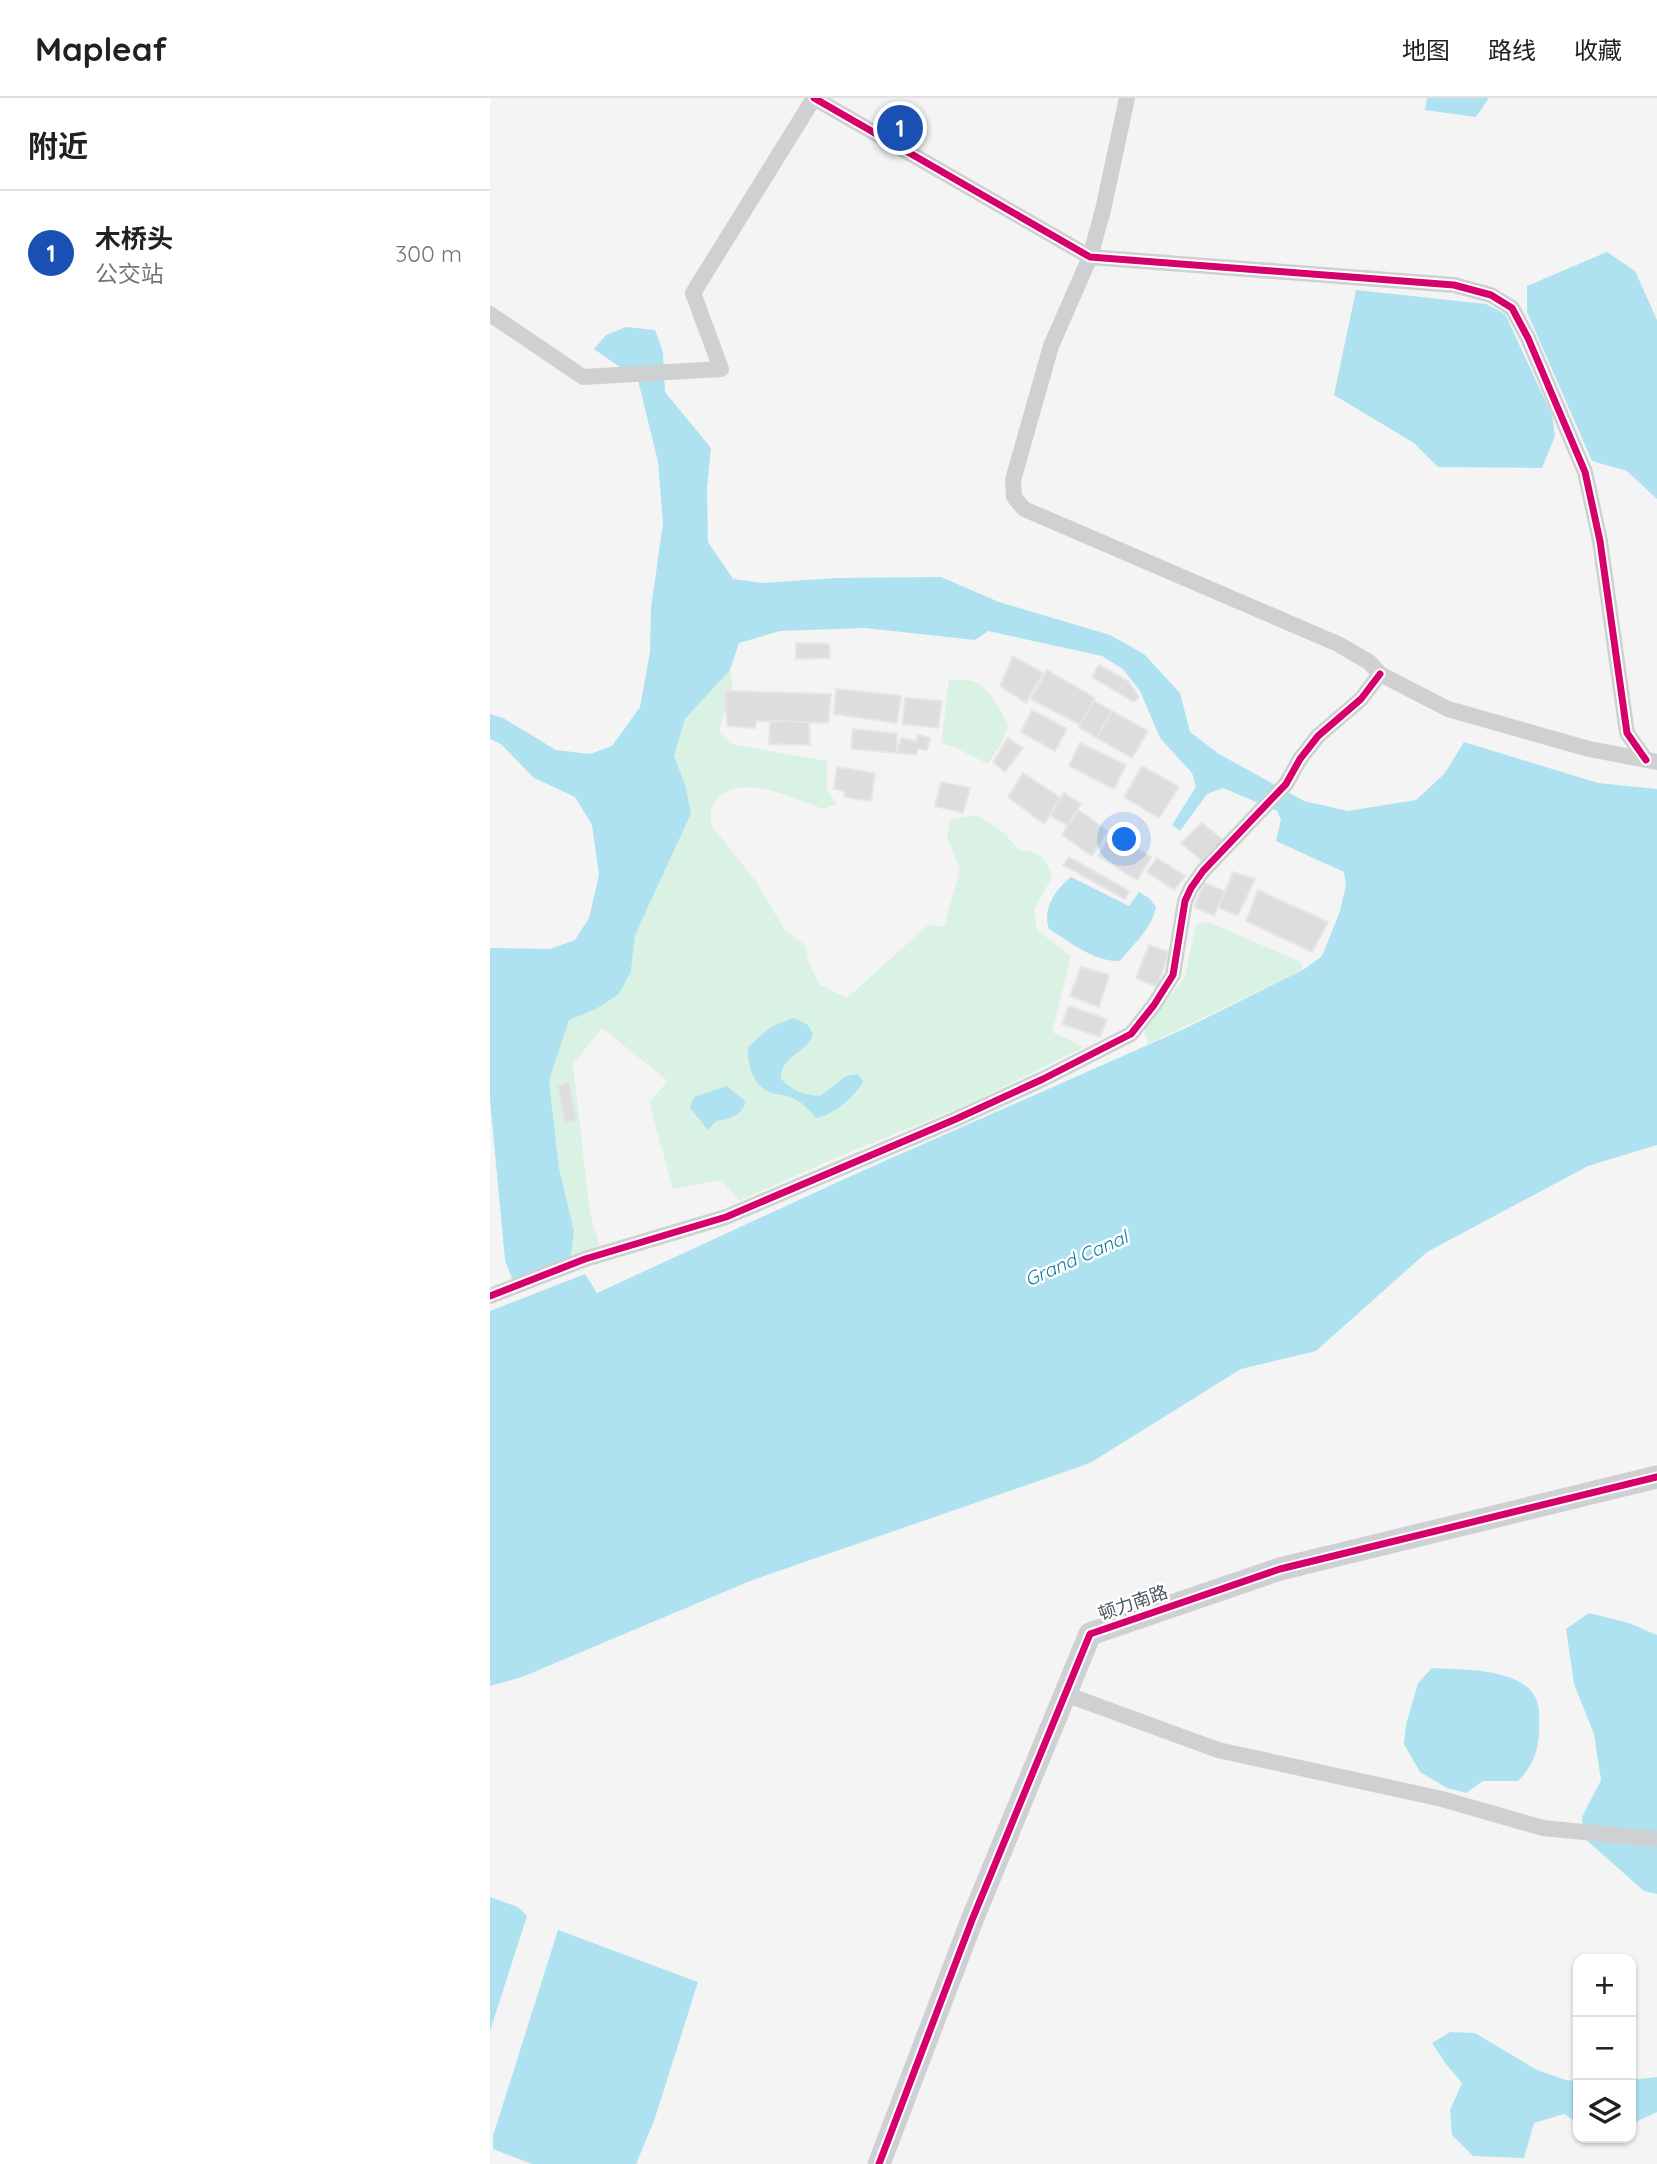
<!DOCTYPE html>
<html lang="zh">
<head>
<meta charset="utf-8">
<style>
	:root { --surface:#fff; --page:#f6f6f6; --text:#202124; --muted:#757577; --line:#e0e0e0; --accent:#111827 }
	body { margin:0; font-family:Quicksand,"Noto Sans SC",sans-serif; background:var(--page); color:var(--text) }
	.controls { position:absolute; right:21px; bottom:21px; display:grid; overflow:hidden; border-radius:14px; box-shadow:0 2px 5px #0004 }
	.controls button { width:63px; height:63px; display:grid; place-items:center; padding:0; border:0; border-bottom:2px solid var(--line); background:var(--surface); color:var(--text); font:35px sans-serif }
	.you { position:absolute; left:635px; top:742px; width:24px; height:24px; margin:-18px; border:5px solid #fff; border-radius:50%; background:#1a73e8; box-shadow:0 0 0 10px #1a73e833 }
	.badge { display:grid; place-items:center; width:46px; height:46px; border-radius:50%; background:var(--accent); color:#fff; font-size:23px; font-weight:700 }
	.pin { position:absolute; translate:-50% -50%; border:4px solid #fff; box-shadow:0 2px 7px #0006 }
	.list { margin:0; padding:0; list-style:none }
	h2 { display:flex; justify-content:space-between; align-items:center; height:91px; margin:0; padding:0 28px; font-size:30px }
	h2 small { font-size:23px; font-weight:400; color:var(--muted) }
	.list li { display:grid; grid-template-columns:46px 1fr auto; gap:21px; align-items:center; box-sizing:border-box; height:126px; padding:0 28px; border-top:2px solid var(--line) }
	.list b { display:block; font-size:26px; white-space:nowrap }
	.list p { margin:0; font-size:23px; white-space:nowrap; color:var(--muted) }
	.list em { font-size:23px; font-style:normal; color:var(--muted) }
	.icon { flex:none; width:38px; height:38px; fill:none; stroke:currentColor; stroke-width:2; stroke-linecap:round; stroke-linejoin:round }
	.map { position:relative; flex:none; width:1167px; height:2066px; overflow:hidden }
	header { display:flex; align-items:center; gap:42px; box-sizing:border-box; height:98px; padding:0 35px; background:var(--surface); border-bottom:2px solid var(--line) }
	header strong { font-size:33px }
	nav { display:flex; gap:38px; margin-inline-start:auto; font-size:24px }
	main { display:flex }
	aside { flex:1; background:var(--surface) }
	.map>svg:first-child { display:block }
	.green { fill:#d9f2e3 }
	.water { fill:#aee2f0 }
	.building { fill:#ddddde; stroke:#e5e6e7; stroke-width:2 }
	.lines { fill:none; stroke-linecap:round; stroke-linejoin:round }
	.street { stroke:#ced0d2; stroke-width:16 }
	.secondary { stroke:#ced0d4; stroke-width:23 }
	.cycleway-casing { stroke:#fff; stroke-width:11 }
	.cycleway { stroke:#d6006c; stroke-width:7 }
	.labels { text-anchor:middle; stroke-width:5; stroke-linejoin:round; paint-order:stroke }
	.street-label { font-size:18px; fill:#4a5661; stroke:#fff }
	.water-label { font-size:19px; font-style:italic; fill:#0c7c9b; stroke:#fff }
</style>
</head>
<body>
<header>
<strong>Mapleaf</strong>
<nav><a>地图</a><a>路线</a><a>收藏</a></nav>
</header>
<main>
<aside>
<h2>附近<small></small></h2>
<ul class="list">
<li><span class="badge" style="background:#1a4fb4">1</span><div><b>木桥头</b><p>公交站</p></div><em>300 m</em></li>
</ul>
</aside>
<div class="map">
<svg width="1167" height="2066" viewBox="0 0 1167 2066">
	<rect width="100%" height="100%" fill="#f4f4f4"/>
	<g class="green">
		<path d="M 240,572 L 243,584 L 229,634 L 241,646 L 337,663 L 337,692 L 347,706 L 333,711 C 306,701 237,668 222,710 C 220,714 221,722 221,727 L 267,785 L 294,831 L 315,847 L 320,868 L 330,887 L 357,900 L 438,827 L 454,829 L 470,771 L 457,739 L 461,721 L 487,717 L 513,734 L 529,752 C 551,754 555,758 562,779 L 544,812 L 547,832 L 581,858 L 562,934 L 594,949 L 477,1007 L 352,1057 L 249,1103 L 231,1082 L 183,1091 L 159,1004 L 178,983 L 112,930 L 83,966 L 100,1115 L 109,1146 L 79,1173 L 84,1133 L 69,1070 L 59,982 L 79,922 L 106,911 L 141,873 L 145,837 L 201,717 L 195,686 L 184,658 L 195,621 Z"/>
		<path d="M 459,582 C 466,582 475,581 482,583 C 500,588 510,612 518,627 L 513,643 L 498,666 L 464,649 L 451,645 Z"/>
		<path d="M 718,824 L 811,864 L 813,872 L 658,946 L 654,932 L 695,879 L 706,826 Z"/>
	</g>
	<g class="water">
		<path d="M 937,0 L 999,0 L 986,19 L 935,12 Z"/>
		<path d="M 1117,154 L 1145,173 L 1167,222 L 1167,401 L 1137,373 L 1102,363 L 1037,214 L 1037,188 Z"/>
		<path d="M 866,192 L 996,206 L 1015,216 L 1062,317 L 1065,338 L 1052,370 L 948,369 L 924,345 L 844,297 Z"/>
		<path d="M 136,229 L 165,232 L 173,254 L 175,294 L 221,350 L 217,390 L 218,444 L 243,481 L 273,485 L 346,480 L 451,479 L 509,504 L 620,537 L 654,556 L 690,595 L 700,634 L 729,656 L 814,703 L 858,713 L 926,702 L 955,675 L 974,644 L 1108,685 L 1167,691 L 1167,1047 L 1098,1068 L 937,1154 L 826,1253 L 751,1271 L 600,1365 L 260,1483 L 32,1579 L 0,1588 L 0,1213 L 95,1176 L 107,1195 L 361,1078 L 694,931 L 813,872 L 832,858 L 850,813 L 856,787 L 854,774 L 786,743 L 791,722 L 787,713 L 733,690 L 717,696 L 690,733 L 682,727 L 706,689 L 702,675 L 670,640 L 650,593 L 633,571 L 612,558 L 498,533 L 485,542 L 375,530 L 290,533 L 249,545 L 240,572 L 195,621 L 184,658 L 195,686 L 201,716 L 145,837 L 141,873 L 129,896 L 106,911 L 79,922 L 59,982 L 69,1070 L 84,1133 L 79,1173 L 27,1193 L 15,1162 L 0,1002 L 0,850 L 60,851 L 85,842 L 99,820 L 109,777 L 102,727 L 85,699 L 44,680 L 11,646 L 0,641 L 0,616 L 13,620 L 66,652 L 100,656 L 122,648 L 150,609 L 160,554 L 161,510 L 173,425 L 168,364 L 148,282 L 104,251 L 116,237 Z"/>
		<path d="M 581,779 L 639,808 L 649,794 L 659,800 L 666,809 C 662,831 643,846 630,863 C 604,864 580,844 559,831 C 552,810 566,791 581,779 Z"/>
		<path d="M 303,920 L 317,926 L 323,936 C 316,957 290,957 291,981 C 303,993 313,997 330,998 L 356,978 L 368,976 L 373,984 C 364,999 344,1017 326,1020 C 319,1011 311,1003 300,999 C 293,996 284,997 277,993 C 262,985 257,964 258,949 L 281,929 Z"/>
		<path d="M 237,988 L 256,1004 C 250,1019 241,1020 226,1023 L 218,1032 L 200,1010 L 204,999 Z"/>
		<path d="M 1099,1515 L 1139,1525 L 1167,1537 L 1167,1796 L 1154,1793 L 1094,1740 L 1092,1719 L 1111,1682 L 1104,1636 L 1084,1586 L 1076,1531 Z"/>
		<path d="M 942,1570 C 972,1572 1040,1569 1048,1607 C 1050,1614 1049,1622 1049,1629 C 1050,1651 1042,1669 1028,1683 L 993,1683 L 976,1695 L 957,1690 L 930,1674 L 914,1646 L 916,1627 L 928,1585 Z"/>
		<path d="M 0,1799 L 28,1809 L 37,1818 L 0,1933 Z"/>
		<path d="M 68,1832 L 208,1884 L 164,2023 L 146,2066 L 42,2066 L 3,2051 L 3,2038 Z"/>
		<path d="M 960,1934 L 985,1935 L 1047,1972 L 1076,1982 L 1088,1983 L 1088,2025 L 1074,2016 L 1044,2025 L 1034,2060 L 983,2058 L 962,2037 L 960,2012 L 972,1985 L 956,1966 L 942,1945 Z"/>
		<path d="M 1167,1979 L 1167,2014 L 1141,2026 L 1141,1982 Z"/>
	</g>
	<g class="building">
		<path d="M 306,545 L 339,546 L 340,560 L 306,561 Z"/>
		<path d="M 523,558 L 553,575 L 536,605 L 510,588 Z"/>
		<path d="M 609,567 L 638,583 L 649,599 L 644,604 L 602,579 Z"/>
		<path d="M 557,572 L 605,600 L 590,627 L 541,601 Z"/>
		<path d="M 346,591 L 411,598 L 407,625 L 344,616 Z"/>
		<path d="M 235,593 L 341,596 L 338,625 L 266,623 L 265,630 L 237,628 Z"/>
		<path d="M 415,600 L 452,603 L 448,630 L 412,626 Z"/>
		<path d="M 604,603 L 622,613 L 607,640 L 589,629 Z"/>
		<path d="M 542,612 L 577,631 L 565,653 L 531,634 Z"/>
		<path d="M 622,613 L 658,633 L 642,660 L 607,640 Z"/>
		<path d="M 280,623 L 319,624 L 320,647 L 279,646 Z"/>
		<path d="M 363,631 L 407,636 L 407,655 L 361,651 Z"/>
		<path d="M 428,637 L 440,640 L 437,652 L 428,651 L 426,657 L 407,655 L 411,640 L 426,643 Z"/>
		<path d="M 518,640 L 533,650 L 515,674 L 503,664 Z"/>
		<path d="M 590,645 L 636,667 L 624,691 L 579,668 Z"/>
		<path d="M 652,668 L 689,689 L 669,720 L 634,699 Z"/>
		<path d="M 347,669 L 385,675 L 381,703 L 355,699 L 354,693 L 344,691 Z"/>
		<path d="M 533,675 L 571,700 L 554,726 L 518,699 Z"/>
		<path d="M 451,684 L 480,690 L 473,715 L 445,708 Z"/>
		<path d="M 574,695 L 591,706 L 578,728 L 560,717 Z"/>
		<path d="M 588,712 L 618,733 L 602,758 L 572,737 Z"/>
		<path d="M 712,725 L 734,743 L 712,763 L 691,745 Z"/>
		<path d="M 621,735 L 661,759 L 647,782 L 608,758 Z"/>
		<path d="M 579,759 L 639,793 L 635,801 L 573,767 Z"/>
		<path d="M 667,760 L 695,778 L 684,792 L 657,774 Z"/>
		<path d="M 743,774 L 765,781 L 748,817 L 728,810 Z"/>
		<path d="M 714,785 L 735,793 L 724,818 L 704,809 Z"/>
		<path d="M 768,792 L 838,824 L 822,854 L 756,823 Z"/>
		<path d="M 659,847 L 679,854 L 667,889 L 646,880 Z"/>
		<path d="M 591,869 L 619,877 L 609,909 L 580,898 Z"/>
		<path d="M 579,908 L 617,921 L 610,939 L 572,926 Z"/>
		<path d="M 79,984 L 87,1022 L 75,1025 L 67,988 Z"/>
	</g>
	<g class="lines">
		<g class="street">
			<path d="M 324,0 L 600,159 L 964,187 L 1001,197 L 1022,210 L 1038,240 L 1095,374 L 1110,443 L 1137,635 L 1156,662"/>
			<path d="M 637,0 L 613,112 L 600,159 L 561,248 L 523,382 L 524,399 L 534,411 L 848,546 L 879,564 L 890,576 L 958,611 L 1099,651 L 1167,664"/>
			<path d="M 0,216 L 93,279 L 231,271 L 203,195 L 324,0"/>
			<path d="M 0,1198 L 95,1161 L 236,1119 L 466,1021 L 553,981 L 641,936 L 664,907 L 683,877 L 695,803 L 701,790 L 713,773 L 796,686 L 810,661 L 828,638 L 871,601 L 890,576"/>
			<path d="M 575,1596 L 728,1652 L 952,1701 L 1053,1730 L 1167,1741"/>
		</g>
		<path class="secondary" d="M 389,2066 L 482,1822 L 600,1536 L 790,1471 L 1167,1379"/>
		<g class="cycleway-casing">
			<g id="cycleway">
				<path d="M 324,0 L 600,159 L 964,187 L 1001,197 L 1022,210 L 1038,240 L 1095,374 L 1110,443 L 1137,635 L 1156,662"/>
				<path d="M 0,1198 L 95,1161 L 236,1119 L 466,1021 L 553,981 L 641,936 L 664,907 L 683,877 L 695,803 L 701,790 L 713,773 L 796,686 L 810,661 L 828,638 L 871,601 L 890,576"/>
				<path d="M 389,2066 L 482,1822 L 600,1536 L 790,1471 L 1167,1379"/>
			</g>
		</g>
		<use href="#cycleway" class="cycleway"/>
	</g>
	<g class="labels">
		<g class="street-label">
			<text transform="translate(643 1505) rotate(-19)" y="6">顿力南路</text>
		</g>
		<g class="water-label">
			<text transform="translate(586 1160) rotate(-24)" y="7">Grand Canal</text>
		</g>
	</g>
</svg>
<div class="controls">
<button>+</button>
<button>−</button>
<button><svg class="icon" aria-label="layers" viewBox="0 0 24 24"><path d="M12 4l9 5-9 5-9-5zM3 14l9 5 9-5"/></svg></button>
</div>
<div class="you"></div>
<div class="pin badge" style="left:410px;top:30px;background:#1a4fb4">1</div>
</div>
</main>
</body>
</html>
